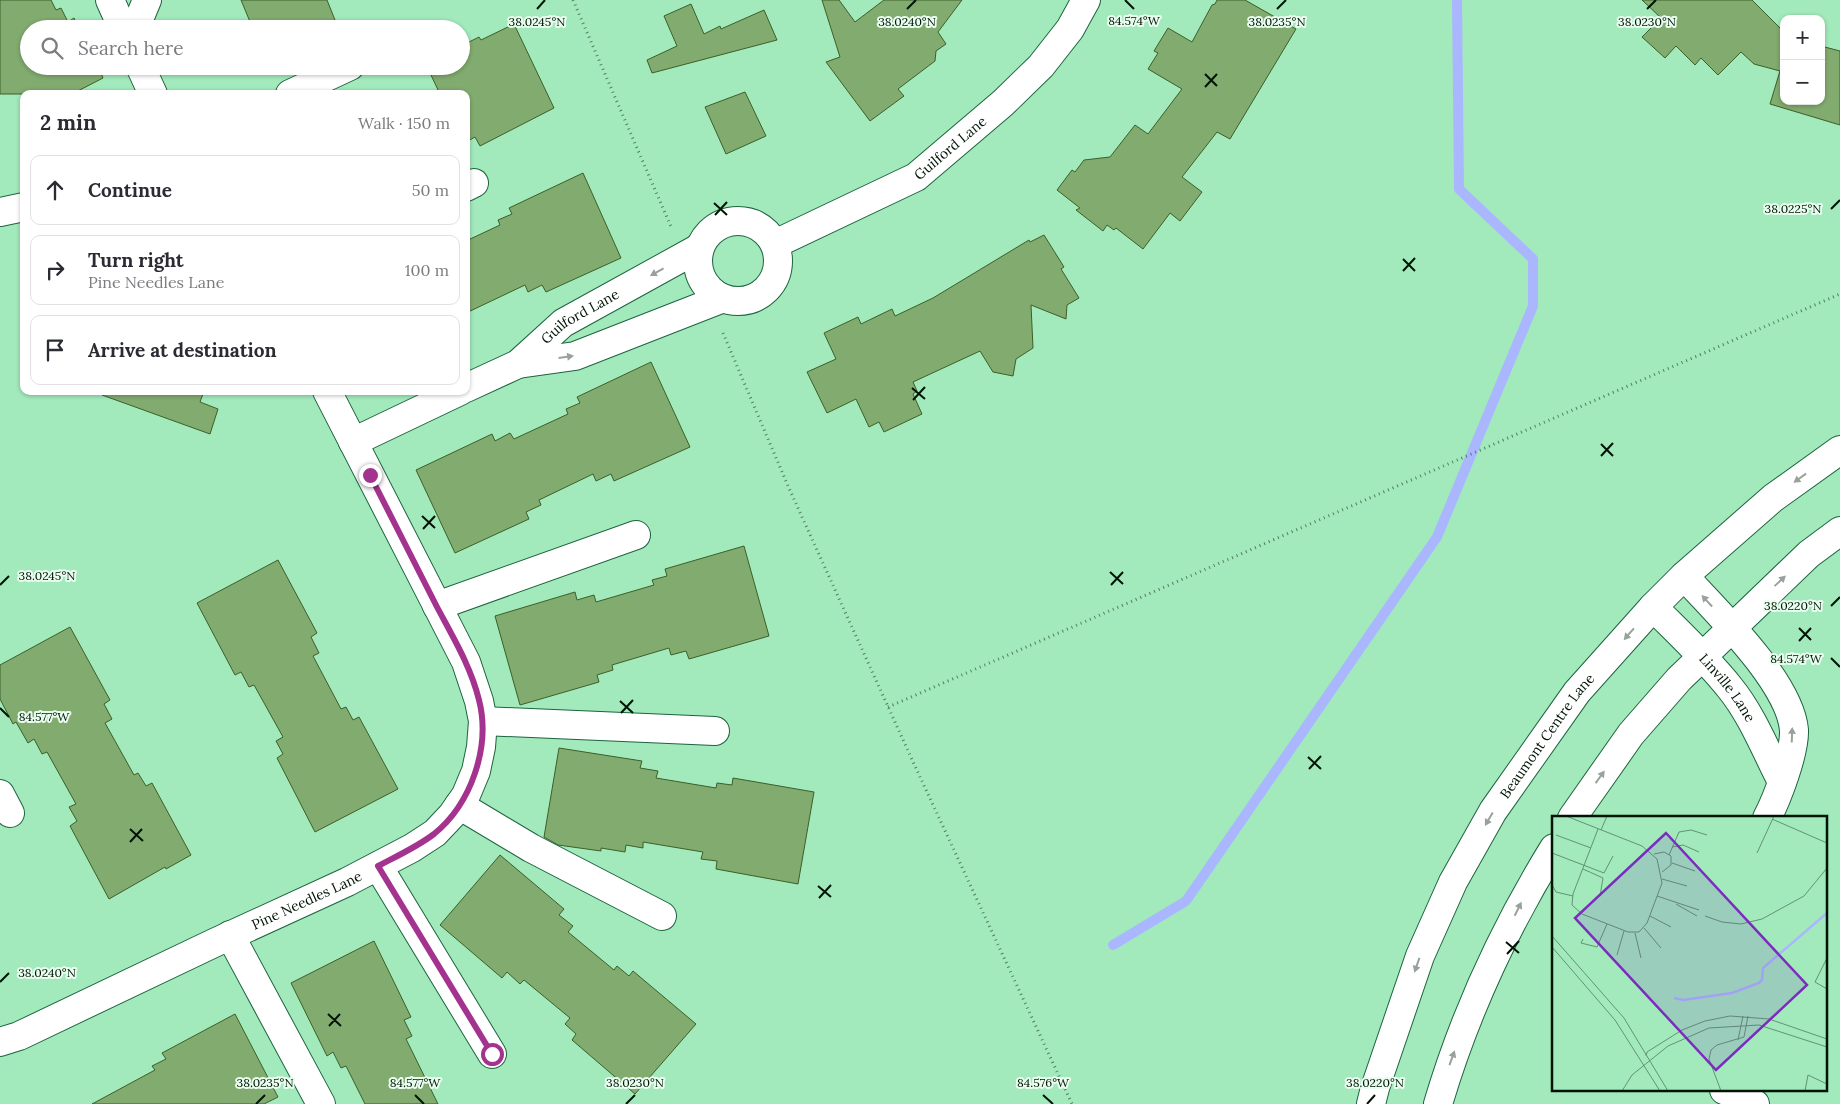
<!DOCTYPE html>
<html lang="en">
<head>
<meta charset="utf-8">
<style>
	:root { --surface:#fff; --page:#f7f7f7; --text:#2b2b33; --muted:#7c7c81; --line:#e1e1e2 }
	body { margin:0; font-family:Lora,serif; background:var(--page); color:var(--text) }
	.controls { position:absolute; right:15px; top:15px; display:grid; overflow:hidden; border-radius:10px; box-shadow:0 1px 4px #0004 }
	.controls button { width:45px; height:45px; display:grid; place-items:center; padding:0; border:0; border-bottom:1px solid var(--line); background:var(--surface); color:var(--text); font:25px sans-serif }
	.stop { position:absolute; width:15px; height:15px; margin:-11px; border:4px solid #a43390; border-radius:50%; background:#fff }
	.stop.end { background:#a43390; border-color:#fff; box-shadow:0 1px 5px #0008 }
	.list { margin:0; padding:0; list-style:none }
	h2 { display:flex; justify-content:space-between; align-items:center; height:65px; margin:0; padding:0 20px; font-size:21px }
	h2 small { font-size:16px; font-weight:400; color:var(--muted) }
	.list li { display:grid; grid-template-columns:32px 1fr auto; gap:15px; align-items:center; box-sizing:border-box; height:70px; margin:0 10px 10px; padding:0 10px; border:1px solid var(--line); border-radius:10px }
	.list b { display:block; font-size:19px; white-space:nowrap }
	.list p { margin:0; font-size:16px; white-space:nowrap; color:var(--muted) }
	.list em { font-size:16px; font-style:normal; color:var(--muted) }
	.icon { flex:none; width:28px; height:28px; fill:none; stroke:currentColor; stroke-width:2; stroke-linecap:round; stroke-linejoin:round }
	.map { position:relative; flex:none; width:1840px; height:1104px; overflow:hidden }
	.search { position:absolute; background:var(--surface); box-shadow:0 1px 4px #0004; left:20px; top:20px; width:450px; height:55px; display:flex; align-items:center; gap:12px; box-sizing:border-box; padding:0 18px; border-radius:28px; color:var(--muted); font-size:19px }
	.panel { position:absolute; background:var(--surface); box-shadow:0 1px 4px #0004; left:20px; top:90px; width:450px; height:305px; border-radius:10px }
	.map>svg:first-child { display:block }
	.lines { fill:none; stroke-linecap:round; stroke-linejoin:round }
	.stream { stroke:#aab7ff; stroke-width:10 }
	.building { fill:#82ab6f; stroke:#3b6028 }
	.minor-casing { stroke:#1c643e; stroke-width:30 }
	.path { stroke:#528062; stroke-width:3; stroke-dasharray:1 4; stroke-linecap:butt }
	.minor { stroke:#fff; stroke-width:28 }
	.oneway { fill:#99a19b }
	.route { stroke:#a43390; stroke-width:6 }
	.ticks { fill:none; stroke:#001406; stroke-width:2 }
	.labels { text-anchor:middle; stroke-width:4; stroke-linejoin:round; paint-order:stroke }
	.street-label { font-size:14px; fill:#001406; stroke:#e9fdef }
	.inset-river { fill:none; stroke:#aab7ff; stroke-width:2.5 }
	.inset-road { fill:none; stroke:#619473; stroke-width:1 }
	.view { fill:#7b2cbf; fill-opacity:0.15; stroke:#7b2cbf; stroke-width:2.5 }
	.inset-edge { fill:none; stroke:#001406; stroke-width:2.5 }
	.ticks-label { font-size:12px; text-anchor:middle; fill:#001406; stroke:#e9fdef; stroke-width:4; stroke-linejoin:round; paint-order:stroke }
</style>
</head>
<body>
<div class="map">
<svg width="1840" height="1104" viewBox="0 0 1840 1104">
	<rect width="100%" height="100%" fill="#a2e9bc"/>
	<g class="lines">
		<path class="stream" d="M 1113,945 L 1186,901 L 1437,537 L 1533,306 L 1533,259 L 1459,189 L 1457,0"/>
	</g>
	<g class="building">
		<path d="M 0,0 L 51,0 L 56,10 L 61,8 L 68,22 L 74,18 L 79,29 L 29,29 L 29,66 L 98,66 L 103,78 L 72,94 L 0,94 Z"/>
		<path d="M 241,0 L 327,0 L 335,20 L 314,29 L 253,29 Z"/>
		<path d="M 822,0 L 839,0 L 855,22 L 884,0 L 962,0 L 938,32 L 946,44 L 936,51 L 935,61 L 898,89 L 904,96 L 870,121 L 826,62 L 840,57 Z"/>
		<path d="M 1217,0 L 1245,0 L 1296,29 L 1230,139 L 1217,132 L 1182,177 L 1202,192 L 1180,221 L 1170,213 L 1143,249 L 1116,228 L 1114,230 L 1107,225 L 1103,231 L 1076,210 L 1080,208 L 1057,190 L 1072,170 L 1075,172 L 1084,160 L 1110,157 L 1135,125 L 1148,134 L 1182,89 L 1148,69 L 1158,53 L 1154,51 L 1168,28 L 1192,42 L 1212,5 L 1215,4 Z"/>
		<path d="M 1642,0 L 1752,0 L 1784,32 L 1784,101 L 1821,101 L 1821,46 L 1840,51 L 1840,125 L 1770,104 L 1780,71 L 1754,64 L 1741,52 L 1718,75 L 1701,58 L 1695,65 L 1676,46 L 1665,58 L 1642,37 L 1661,18 Z"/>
		<path d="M 691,4 L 704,34 L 720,26 L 721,29 L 764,10 L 777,40 L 652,73 L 647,60 L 677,46 L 664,16 Z"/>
		<path d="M 514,24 L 554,108 L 480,146 L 475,137 L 466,142 L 466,94 L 440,94 L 430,73 L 444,66 L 461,66 L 461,46 L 479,37 L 481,40 Z"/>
		<path d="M 745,92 L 766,136 L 726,154 L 705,107 Z"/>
		<path d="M 583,173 L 621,258 L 546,292 L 542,285 L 528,292 L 525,285 L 466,313 L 466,241 L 500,225 L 498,220 L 512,214 L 509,208 Z"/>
		<path d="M 1044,235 L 1064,267 L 1061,269 L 1079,298 L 1067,305 L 1066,319 L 1031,305 L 1033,348 L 1016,359 L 1013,376 L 993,372 L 980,351 L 913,382 L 917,391 L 913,394 L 922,414 L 884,432 L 879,422 L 869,427 L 856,399 L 827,413 L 807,372 L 836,359 L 824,333 L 858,317 L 861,324 L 892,309 L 895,316 L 933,298 L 1029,240 L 1030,242 Z"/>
		<path d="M 651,362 L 690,447 L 614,481 L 611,474 L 596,481 L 593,474 L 539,500 L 541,505 L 526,512 L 529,519 L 455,553 L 416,470 L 492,434 L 495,441 L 510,433 L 514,439 L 568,414 L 566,409 L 580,403 L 577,397 Z"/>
		<path d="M 103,391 L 204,391 L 200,402 L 218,409 L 210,434 L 102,395 Z"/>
		<path d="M 744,546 L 769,636 L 689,659 L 686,651 L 671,655 L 669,648 L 612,665 L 613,670 L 597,675 L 599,682 L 520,705 L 495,616 L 575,592 L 577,600 L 594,595 L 596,602 L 654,585 L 652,580 L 667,576 L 665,569 Z"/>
		<path d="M 278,560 L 317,633 L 311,637 L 319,653 L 313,656 L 341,709 L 346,707 L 353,720 L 359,717 L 398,789 L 315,832 L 277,758 L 283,754 L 276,741 L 283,737 L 254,685 L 249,687 L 241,672 L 235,675 L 197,603 Z"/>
		<path d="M 70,627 L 110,700 L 104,704 L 112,719 L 105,723 L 134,775 L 138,773 L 146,786 L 152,783 L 191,855 L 166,869 L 165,867 L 109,899 L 70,826 L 77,821 L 69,807 L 76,804 L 47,752 L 42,754 L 34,739 L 28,743 L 16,722 L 13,724 L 0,699 L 0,665 Z"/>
		<path d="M 559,748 L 642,761 L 640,768 L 658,771 L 656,778 L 716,788 L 717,783 L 732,785 L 733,778 L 814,792 L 798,884 L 716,869 L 717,861 L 701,859 L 703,852 L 643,842 L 643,848 L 626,845 L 625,852 L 601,848 L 601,851 L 558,845 L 544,837 Z"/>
		<path d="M 500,855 L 564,909 L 559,915 L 573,926 L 568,932 L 614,970 L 617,966 L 629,976 L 633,971 L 696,1024 L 635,1094 L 572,1040 L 576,1034 L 565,1024 L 570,1018 L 524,980 L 520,984 L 507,972 L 502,978 L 440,925 Z"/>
		<path d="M 374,941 L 411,1017 L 404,1020 L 412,1036 L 406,1039 L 438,1104 L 365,1104 L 346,1066 L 341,1068 L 333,1052 L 327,1056 L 291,983 Z"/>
		<path d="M 235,1014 L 278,1097 L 264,1104 L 92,1104 L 155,1070 L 152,1066 L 166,1059 L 162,1053 Z"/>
	</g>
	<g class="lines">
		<g class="minor-casing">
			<g id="minor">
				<path d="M 110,0 L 123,29"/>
				<path d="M 135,29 L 147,0"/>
				<path d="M 140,66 L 153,94"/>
				<path d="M 290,94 L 350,66"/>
				<path d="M 466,187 L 474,183"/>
				<path d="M 0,212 L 24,207"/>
				<circle cx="738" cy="261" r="40"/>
				<path id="s1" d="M 775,244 L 916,177 L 1003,103 L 1041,66 L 1070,29 L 1086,0"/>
				<path d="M 518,364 L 575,356 L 721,299"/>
				<path id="s2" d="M 466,388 L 518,364 L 563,323 L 699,248"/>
				<path d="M 353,442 L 460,391"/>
				<path d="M 1684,576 C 1716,611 1790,682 1794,730 C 1795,752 1777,799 1767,818"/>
				<path d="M 437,606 L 636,535"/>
				<path id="s3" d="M 1653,607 C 1679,633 1707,659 1730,688 C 1752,715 1766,751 1782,782"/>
				<path d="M 483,721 L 715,731"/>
				<path d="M 0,794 L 10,813"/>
				<path d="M 459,805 L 531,848 L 662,916"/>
				<path d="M 1572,818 L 1631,734 L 1679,679 L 1809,554 L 1840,531"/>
				<path d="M 378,866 L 492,1054"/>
				<path d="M 230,935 L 321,1104"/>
				<path id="s4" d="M 0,1042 L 19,1036 L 214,943 L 347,882 L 412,848 L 435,833 L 452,815 L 466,795 L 476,771 L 481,747 L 483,721 L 479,701 L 466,662 L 327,391"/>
				<path d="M 1724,1090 L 1755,1104"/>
				<path id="s5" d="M 1371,1104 L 1375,1088 L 1420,956 L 1453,882 L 1493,811 L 1577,692 L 1653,607 L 1684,576 L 1773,498 L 1840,450"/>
				<path d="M 1438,1104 C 1465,1013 1504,929 1554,848"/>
			</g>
		</g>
		<g class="path">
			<path d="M 573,0 L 672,229"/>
			<path d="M 723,333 L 788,486 L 914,764 L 1072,1104"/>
			<path d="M 888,707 L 1840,294"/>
		</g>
		<use href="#minor" class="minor"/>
	</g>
	<defs><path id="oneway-solid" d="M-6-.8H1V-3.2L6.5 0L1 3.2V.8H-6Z" transform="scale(1.25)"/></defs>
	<g class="oneway">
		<use href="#oneway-solid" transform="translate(657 272) rotate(151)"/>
		<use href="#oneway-solid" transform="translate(566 357) rotate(-8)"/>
		<use href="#oneway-solid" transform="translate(1800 478) rotate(144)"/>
		<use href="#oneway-solid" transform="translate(1780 581) rotate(-43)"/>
		<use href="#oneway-solid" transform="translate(1707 601) rotate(-133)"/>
		<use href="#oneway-solid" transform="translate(1629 634) rotate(131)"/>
		<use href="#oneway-solid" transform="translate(1792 735) rotate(-88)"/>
		<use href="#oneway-solid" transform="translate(1600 777) rotate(-54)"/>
		<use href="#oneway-solid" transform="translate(1489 819) rotate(120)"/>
		<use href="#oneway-solid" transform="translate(1518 909) rotate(-64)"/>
		<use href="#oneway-solid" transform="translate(1417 965) rotate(109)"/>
		<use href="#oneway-solid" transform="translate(1452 1058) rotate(-70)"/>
	</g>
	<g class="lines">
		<path class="route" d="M 370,475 C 392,519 415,563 437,607 C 453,637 471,667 479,700 C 491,747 471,804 434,834 C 417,847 397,856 378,866 L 492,1054"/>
	</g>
	<path class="ticks" d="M 1125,0 L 1134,9M 537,9 L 545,0M 907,9 L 916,0M 1277,9 L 1286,0M 1647,9 L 1656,0M 1205,74 L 1217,86M 1205,87 L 1217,74M 714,203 L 727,215M 1831,209 L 1840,200M 715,215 L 727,202M 1403,259 L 1415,271M 1403,271 L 1415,258M 912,388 L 925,399M 913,400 L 925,387M 1601,444 L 1613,456M 1601,456 L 1613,443M 422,516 L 435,528M 423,529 L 435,516M 1110,572 L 1123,584M 0,585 L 9,576M 1111,585 L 1123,572M 1831,606 L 1840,597M 1799,628 L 1811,640M 1799,641 L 1811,628M 1831,658 L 1840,667M 620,701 L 633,713M 0,708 L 9,717M 621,713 L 633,700M 1308,757 L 1321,769M 1309,769 L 1321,756M 130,829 L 143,841M 130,842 L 142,829M 818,886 L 831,897M 819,898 L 831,885M 1506,942 L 1519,953M 1507,954 L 1519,941M 0,982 L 9,973M 328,1014 L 341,1026M 329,1026 L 340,1014M 415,1095 L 424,1104M 1043,1095 L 1053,1104M 256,1104 L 265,1095M 626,1104 L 635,1095M 1367,1104 L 1375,1095"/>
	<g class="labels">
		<g class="street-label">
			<text dy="5" stroke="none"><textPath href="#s1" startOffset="201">Guilford Lane</textPath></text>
			<text dy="5" stroke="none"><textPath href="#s2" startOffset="136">Guilford Lane</textPath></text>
			<text dy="5" stroke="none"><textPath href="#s3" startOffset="110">Linville Lane</textPath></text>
			<text dy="5" stroke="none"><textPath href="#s5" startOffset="411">Beaumont Centre Lane</textPath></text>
			<text dy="5" stroke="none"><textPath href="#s4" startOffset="338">Pine Needles Lane</textPath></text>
		</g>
	</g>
	<g transform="translate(1552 816)">
		<rect width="275" height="275" fill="#a2e9bc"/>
		<path class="inset-river" d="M 122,182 L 131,184 L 180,177 L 207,167 L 210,164 L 211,152 L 275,97"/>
		<path class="inset-road" d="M 14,0 L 90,30 L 105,43 L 110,67 L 95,107 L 87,116 L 76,116 L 30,98 L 20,89 L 21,78 L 46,13M 220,3 L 275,27M 49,14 L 55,0M 4,19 L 39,32M 120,31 L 131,29 L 147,36M 0,37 L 52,57 L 61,40M 205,37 L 222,0M 102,38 L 112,36 L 119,40 L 119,49 L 110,56M 117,39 L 127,16 L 139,14 L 155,19M 120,47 L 143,55M 31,53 L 51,62 L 48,80M 110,63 L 135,70M 0,69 L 4,76 L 21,80M 105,80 L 147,94M 124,88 L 145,100M 98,100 L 119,111M 153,100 L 170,106 L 189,108 L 210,103 L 252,80 L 275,52M 92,112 L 109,132M 83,117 L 89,142M 0,120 L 72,202 L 116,275M 31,123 L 29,127 L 45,131 L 55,108M 0,131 L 63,204 L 108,275M 65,139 L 72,115M 275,142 L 263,166 L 275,173M 186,224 L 191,200M 94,240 L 95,236 L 130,214 L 153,205 L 178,200 L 217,203 L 275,223M 70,275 L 80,259 L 116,230 L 157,212 L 207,209 L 275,231M 169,275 L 157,243 L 159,234 L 165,229 L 192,221 L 196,200M 253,275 L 256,259 L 275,268"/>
		<path class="view" d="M 114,17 L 255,169 L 164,254 L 23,102 Z"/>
		<rect width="275" height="275" class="inset-edge"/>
	</g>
	<g class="ticks-label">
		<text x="1134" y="25">84.574°W</text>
		<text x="537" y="26">38.0245°N</text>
		<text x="1277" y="26">38.0235°N</text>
		<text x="1647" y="26">38.0230°N</text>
		<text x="907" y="26">38.0240°N</text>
		<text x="1793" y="213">38.0225°N</text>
		<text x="47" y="580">38.0245°N</text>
		<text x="1793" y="610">38.0220°N</text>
		<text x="1796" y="663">84.574°W</text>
		<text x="44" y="721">84.577°W</text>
		<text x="47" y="977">38.0240°N</text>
		<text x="265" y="1087">38.0235°N</text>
		<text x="635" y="1087">38.0230°N</text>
		<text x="1375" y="1087">38.0220°N</text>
		<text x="415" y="1087">84.577°W</text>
		<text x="1043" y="1087">84.576°W</text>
	</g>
</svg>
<div class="controls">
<button>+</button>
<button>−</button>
</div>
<div class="stop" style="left:492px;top:1054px"></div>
<div class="stop end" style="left:370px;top:475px"></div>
<div class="search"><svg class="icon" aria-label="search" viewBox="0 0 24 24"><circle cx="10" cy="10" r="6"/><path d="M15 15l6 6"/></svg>Search here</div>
<section class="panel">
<h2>2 min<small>Walk · 150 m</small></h2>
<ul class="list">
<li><svg class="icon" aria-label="ahead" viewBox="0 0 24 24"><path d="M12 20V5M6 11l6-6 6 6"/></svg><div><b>Continue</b></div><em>50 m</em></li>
<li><svg class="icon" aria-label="right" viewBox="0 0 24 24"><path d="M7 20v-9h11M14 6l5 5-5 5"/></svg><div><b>Turn right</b><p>Pine Needles Lane</p></div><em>100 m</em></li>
<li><svg class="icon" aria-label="arrive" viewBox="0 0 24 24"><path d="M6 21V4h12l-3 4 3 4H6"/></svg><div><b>Arrive at destination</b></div></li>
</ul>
</section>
</div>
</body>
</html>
